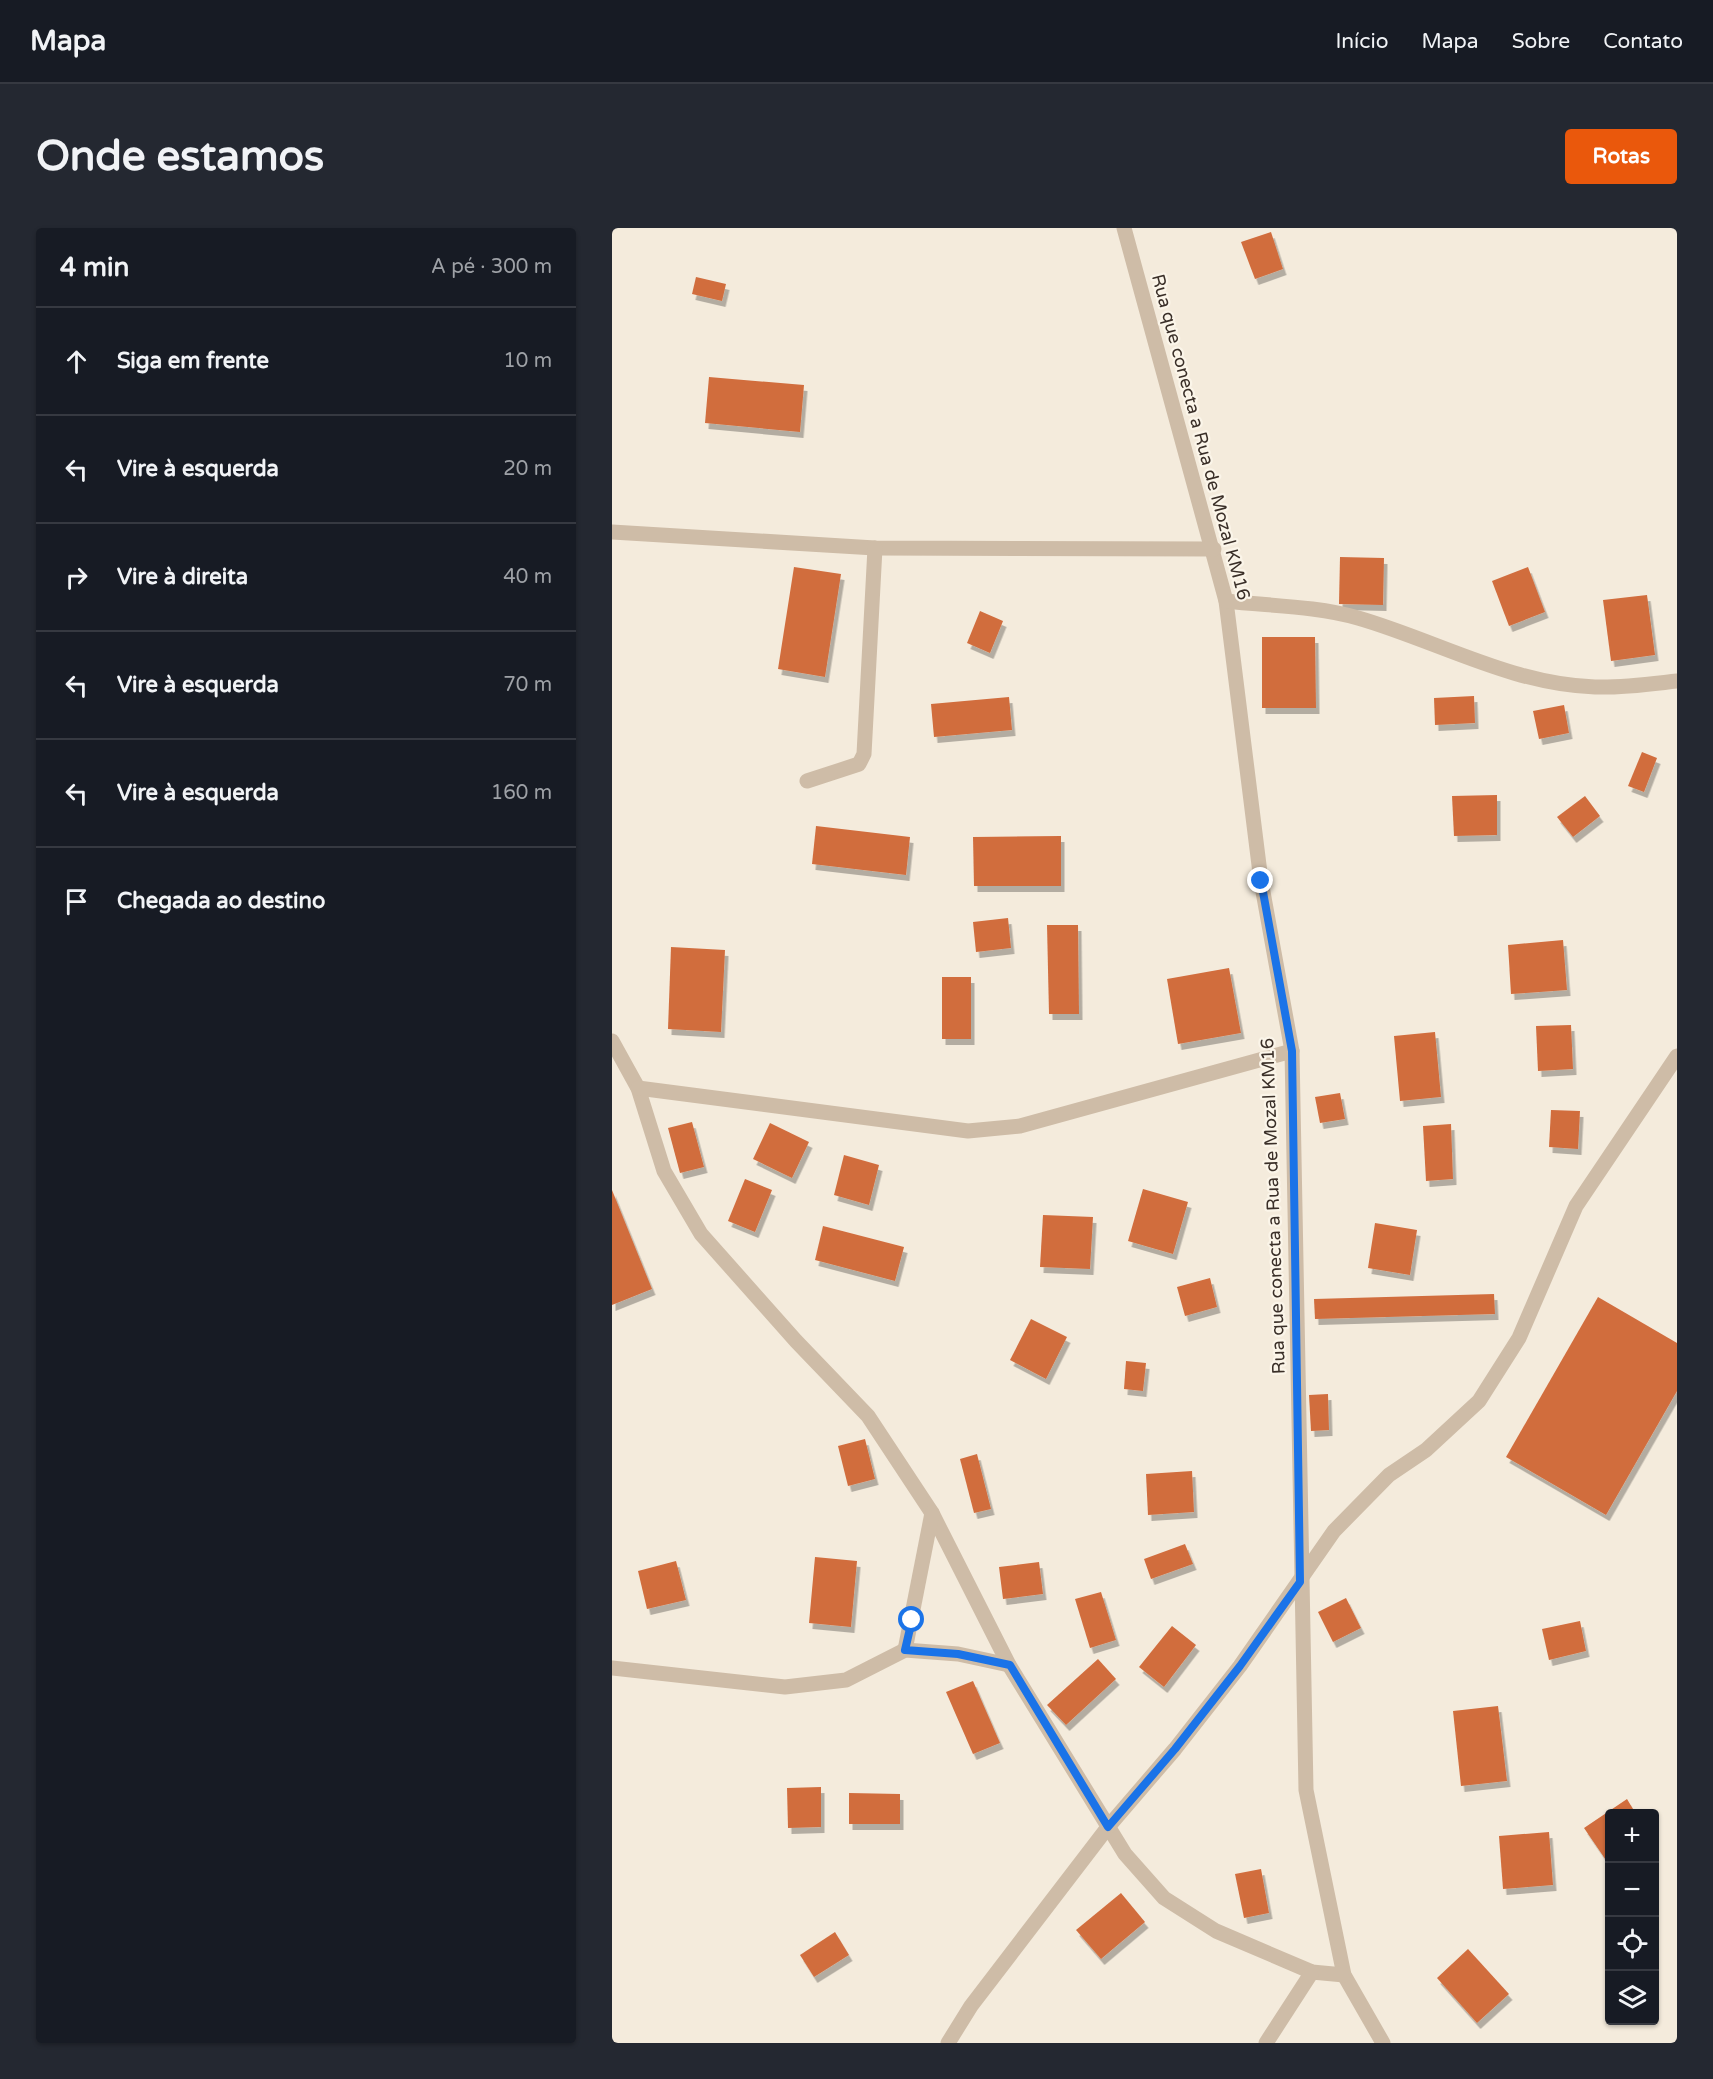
<!DOCTYPE html>
<html lang="pt">
<head>
<meta charset="utf-8">
<style>
	:root { --surface:#171b24; --page:#242831; --text:#f1f3f6; --muted:#9ea1a6; --line:#363941; --accent:#ea580c }
	body { margin:0; font-family:"Varela Round",sans-serif; background:var(--page); color:var(--text) }
	.controls { position:absolute; right:18px; bottom:18px; display:grid; overflow:hidden; border-radius:6px; box-shadow:0 2px 4px #0004 }
	.controls button { width:54px; height:54px; display:grid; place-items:center; padding:0; border:0; border-bottom:2px solid var(--line); background:var(--surface); color:var(--text); font:30px sans-serif }
	.stop { position:absolute; width:18px; height:18px; margin:-14px; border:4px solid #1a73e8; border-radius:50%; background:#fff }
	.stop.end { background:#1a73e8; border-color:#fff; box-shadow:0 2px 6px #0008 }
	.list { margin:0; padding:0; list-style:none }
	h2 { display:flex; justify-content:space-between; align-items:center; height:78px; margin:0; padding:0 24px; font-size:26px }
	h2 small { font-size:20px; font-weight:400; color:var(--muted) }
	.list li { display:grid; grid-template-columns:39px 1fr auto; gap:18px; align-items:center; box-sizing:border-box; height:108px; padding:0 24px; border-top:2px solid var(--line) }
	.list b { display:block; font-size:22px; white-space:nowrap }
	.list em { font-size:20px; font-style:normal; color:var(--muted) }
	.icon { flex:none; width:33px; height:33px; fill:none; stroke:currentColor; stroke-width:2; stroke-linecap:round; stroke-linejoin:round }
	.map { position:relative; flex:none; width:1065px; height:1815px; overflow:hidden; border-radius:6px }
	header { display:flex; align-items:center; gap:36px; box-sizing:border-box; height:84px; padding:0 30px; background:var(--surface); border-bottom:2px solid var(--line) }
	header strong { font-size:28px }
	nav { display:flex; gap:33px; margin-inline-start:auto; font-size:21px }
	.intro { display:flex; align-items:center; justify-content:space-between; box-sizing:border-box; height:144px; padding:0 36px }
	h1 { margin:0; font-size:42px }
	.button { padding:15px 27px; border-radius:6px; background:var(--accent); color:#fff; font-size:21px; font-weight:700 }
	main { display:flex; gap:36px; padding:0 36px }
	aside { flex:1; background:var(--surface); border-radius:6px; box-shadow:0 2px 4px #0004 }
	.map>svg:first-child { display:block }
	.building { fill:#d16d3e; filter:url(#shadow) }
	.lines { fill:none; stroke-linecap:round; stroke-linejoin:round }
	.street { stroke:#cebca7; stroke-width:15 }
	.route { stroke:#1a73e8; stroke-width:8 }
	.labels { text-anchor:middle; stroke-width:4.5; stroke-linejoin:round; paint-order:stroke }
	.street-label { font-size:18px; fill:#3a2f28; stroke:#fbf5e9 }
</style>
</head>
<body>
<header>
<strong>Mapa</strong>
<nav><a>Início</a><a>Mapa</a><a>Sobre</a><a>Contato</a></nav>
</header>
<div class="intro"><h1>Onde estamos</h1><a class="button">Rotas</a></div>
<main>
<aside>
<h2>4 min<small>A pé · 300 m</small></h2>
<ul class="list">
<li><svg class="icon" aria-label="ahead" viewBox="0 0 24 24"><path d="M12 20V5M6 11l6-6 6 6"/></svg><div><b>Siga em frente</b></div><em>10 m</em></li>
<li><svg class="icon" aria-label="left" viewBox="0 0 24 24"><path d="M17 20v-9H6M10 6l-5 5 5 5"/></svg><div><b>Vire à esquerda</b></div><em>20 m</em></li>
<li><svg class="icon" aria-label="right" viewBox="0 0 24 24"><path d="M7 20v-9h11M14 6l5 5-5 5"/></svg><div><b>Vire à direita</b></div><em>40 m</em></li>
<li><svg class="icon" aria-label="left" viewBox="0 0 24 24"><path d="M17 20v-9H6M10 6l-5 5 5 5"/></svg><div><b>Vire à esquerda</b></div><em>70 m</em></li>
<li><svg class="icon" aria-label="left" viewBox="0 0 24 24"><path d="M17 20v-9H6M10 6l-5 5 5 5"/></svg><div><b>Vire à esquerda</b></div><em>160 m</em></li>
<li><svg class="icon" aria-label="arrive" viewBox="0 0 24 24"><path d="M6 21V4h12l-3 4 3 4H6"/></svg><div><b>Chegada ao destino</b></div></li>
</ul>
</aside>
<div class="map">
<svg width="1065" height="1815" viewBox="0 0 1065 1815">
	<defs>
		<filter id="shadow"><feDropShadow dx="3.5" dy="6" stdDeviation="0" flood-color="#0004"/></filter>
	</defs>
	<rect width="100%" height="100%" fill="#f4ebdc"/>
	<g class="building">
		<path d="M 659,4 L 671,41 L 643,51 L 629,14 Z"/>
		<path d="M 84,49 L 114,56 L 110,73 L 80,66 Z"/>
		<path d="M 97,149 L 192,157 L 188,204 L 93,195 Z"/>
		<path d="M 728,329 L 772,330 L 771,377 L 727,376 Z"/>
		<path d="M 182,339 L 229,346 L 213,449 L 166,441 Z"/>
		<path d="M 916,339 L 933,384 L 897,398 L 880,353 Z"/>
		<path d="M 1035,367 L 1043,427 L 999,433 L 991,372 Z"/>
		<path d="M 368,383 L 391,393 L 378,425 L 355,415 Z"/>
		<path d="M 650,409 L 703,409 L 704,480 L 650,480 Z"/>
		<path d="M 862,468 L 863,495 L 823,497 L 822,470 Z"/>
		<path d="M 397,469 L 400,502 L 322,509 L 319,476 Z"/>
		<path d="M 952,477 L 957,505 L 927,511 L 921,483 Z"/>
		<path d="M 1030,524 L 1045,530 L 1032,564 L 1016,558 Z"/>
		<path d="M 885,567 L 885,607 L 842,608 L 840,568 Z"/>
		<path d="M 973,568 L 988,588 L 961,609 L 945,589 Z"/>
		<path d="M 204,598 L 298,609 L 294,647 L 200,636 Z"/>
		<path d="M 449,608 L 449,658 L 362,658 L 361,609 Z"/>
		<path d="M 396,690 L 399,720 L 364,724 L 361,694 Z"/>
		<path d="M 435,697 L 466,697 L 467,786 L 437,786 Z"/>
		<path d="M 951,712 L 955,762 L 899,766 L 896,717 Z"/>
		<path d="M 59,719 L 113,722 L 109,804 L 56,801 Z"/>
		<path d="M 617,740 L 629,805 L 566,816 L 555,751 Z"/>
		<rect x="330" y="749" width="29" height="62"/>
		<path d="M 959,797 L 961,841 L 926,843 L 924,798 Z"/>
		<path d="M 823,804 L 829,869 L 788,873 L 782,808 Z"/>
		<path d="M 728,865 L 733,891 L 708,895 L 703,869 Z"/>
		<path d="M 939,882 L 968,883 L 966,921 L 937,919 Z"/>
		<path d="M 80,894 L 92,939 L 68,945 L 56,900 Z"/>
		<path d="M 158,895 L 197,914 L 180,950 L 141,931 Z"/>
		<path d="M 839,896 L 841,951 L 814,953 L 811,898 Z"/>
		<path d="M 232,927 L 267,937 L 257,977 L 222,967 Z"/>
		<path d="M 133,951 L 160,962 L 143,1004 L 116,993 Z"/>
		<path d="M 531,961 L 576,974 L 561,1026 L 516,1013 Z"/>
		<path d="M 0,962 L 40,1061 L 0,1077 Z"/>
		<path d="M 431,987 L 481,989 L 478,1041 L 428,1039 Z"/>
		<path d="M 763,995 L 805,1002 L 798,1047 L 756,1040 Z"/>
		<path d="M 211,998 L 292,1019 L 283,1053 L 203,1032 Z"/>
		<path d="M 598,1050 L 605,1079 L 573,1088 L 565,1059 Z"/>
		<path d="M 882,1066 L 883,1086 L 703,1091 L 702,1071 Z"/>
		<path d="M 986,1069 L 1065,1115 L 1065,1163 L 994,1287 L 894,1229 Z"/>
		<path d="M 419,1091 L 455,1109 L 434,1151 L 398,1132 Z"/>
		<path d="M 514,1133 L 534,1135 L 531,1163 L 512,1161 Z"/>
		<path d="M 716,1166 L 717,1202 L 699,1203 L 697,1167 Z"/>
		<path d="M 253,1211 L 263,1251 L 236,1258 L 226,1218 Z"/>
		<path d="M 365,1226 L 379,1281 L 362,1285 L 348,1231 Z"/>
		<path d="M 580,1243 L 582,1284 L 536,1287 L 534,1246 Z"/>
		<path d="M 573,1316 L 581,1336 L 539,1351 L 532,1331 Z"/>
		<path d="M 203,1329 L 245,1333 L 239,1399 L 197,1395 Z"/>
		<path d="M 64,1333 L 74,1372 L 35,1381 L 26,1343 Z"/>
		<path d="M 427,1334 L 431,1366 L 391,1371 L 387,1339 Z"/>
		<path d="M 489,1364 L 504,1412 L 478,1420 L 463,1371 Z"/>
		<path d="M 734,1370 L 749,1400 L 721,1414 L 706,1384 Z"/>
		<path d="M 968,1393 L 974,1423 L 937,1432 L 930,1401 Z"/>
		<path d="M 560,1398 L 584,1417 L 552,1459 L 527,1439 Z"/>
		<path d="M 486,1431 L 504,1451 L 454,1497 L 435,1477 Z"/>
		<path d="M 361,1453 L 388,1515 L 361,1526 L 334,1464 Z"/>
		<path d="M 886,1478 L 895,1553 L 849,1558 L 841,1483 Z"/>
		<path d="M 209,1559 L 209,1599 L 176,1600 L 175,1560 Z"/>
		<path d="M 237,1565 L 288,1566 L 288,1596 L 237,1596 Z"/>
		<path d="M 1015,1571 L 1024,1586 L 998,1586 L 998,1638 L 972,1600 Z"/>
		<path d="M 937,1604 L 941,1657 L 891,1661 L 887,1608 Z"/>
		<path d="M 649,1641 L 657,1685 L 632,1690 L 623,1646 Z"/>
		<path d="M 509,1665 L 533,1694 L 489,1731 L 464,1702 Z"/>
		<path d="M 223,1704 L 237,1727 L 202,1749 L 188,1727 Z"/>
		<path d="M 856,1721 L 897,1766 L 865,1795 L 825,1750 Z"/>
	</g>
	<g class="lines">
		<g class="street">
			<path d="M 512,0 L 614,373 L 649,653 L 680,823 L 694,1562 L 732,1747 L 771,1815"/>
			<path d="M 0,304 L 263,320 L 602,321"/>
			<path d="M 614,373 C 658,378 704,378 746,390 C 823,412 901,457 983,459 C 1010,460 1038,456 1065,453"/>
			<path d="M 195,553 L 247,536 L 252,526 L 263,320"/>
			<path d="M 0,813 L 26,860 L 52,943 L 89,1006 L 184,1113 L 256,1188 L 320,1285 L 397,1437 L 513,1626 L 552,1670 L 604,1703 L 700,1744 L 732,1747"/>
			<path d="M 26,860 L 356,903 L 408,898 L 680,823"/>
			<path d="M 293,1422 L 320,1285"/>
			<path d="M 0,1440 L 173,1459 L 234,1452 L 293,1422 L 346,1426 L 397,1437"/>
			<path d="M 336,1815 L 359,1778 L 496,1599 L 563,1521 L 628,1438 L 722,1303 L 777,1247 L 814,1222 L 867,1173 L 907,1110 L 964,978 L 1065,828"/>
			<path d="M 654,1815 L 700,1744"/>
		</g>
	</g>
	<g class="lines">
		<path class="route" d="M 300,1392 L 293,1422 L 346,1426 L 398,1437 L 496,1599 L 563,1521 L 628,1438 L 688,1354 L 680,823 L 649,653"/>
	</g>
	<g class="labels">
		<g class="street-label">
			<text transform="translate(589 209) rotate(75)" y="6">Rua que conecta a Rua de Mozal KM16</text>
			<text transform="translate(661 978) rotate(-92)" y="6">Rua que conecta a Rua de Mozal KM16</text>
		</g>
	</g>
</svg>
<div class="controls">
<button>+</button>
<button>−</button>
<button><svg class="icon" aria-label="locate" viewBox="0 0 24 24"><circle cx="12" cy="12" r="6"/><path d="M12 2v4M12 18v4M2 12h4M18 12h4"/></svg></button>
<button><svg class="icon" aria-label="layers" viewBox="0 0 24 24"><path d="M12 4l9 5-9 5-9-5zM3 14l9 5 9-5"/></svg></button>
</div>
<div class="stop" style="left:300px;top:1392px"></div>
<div class="stop end" style="left:649px;top:653px"></div>
</div>
</main>
</body>
</html>
